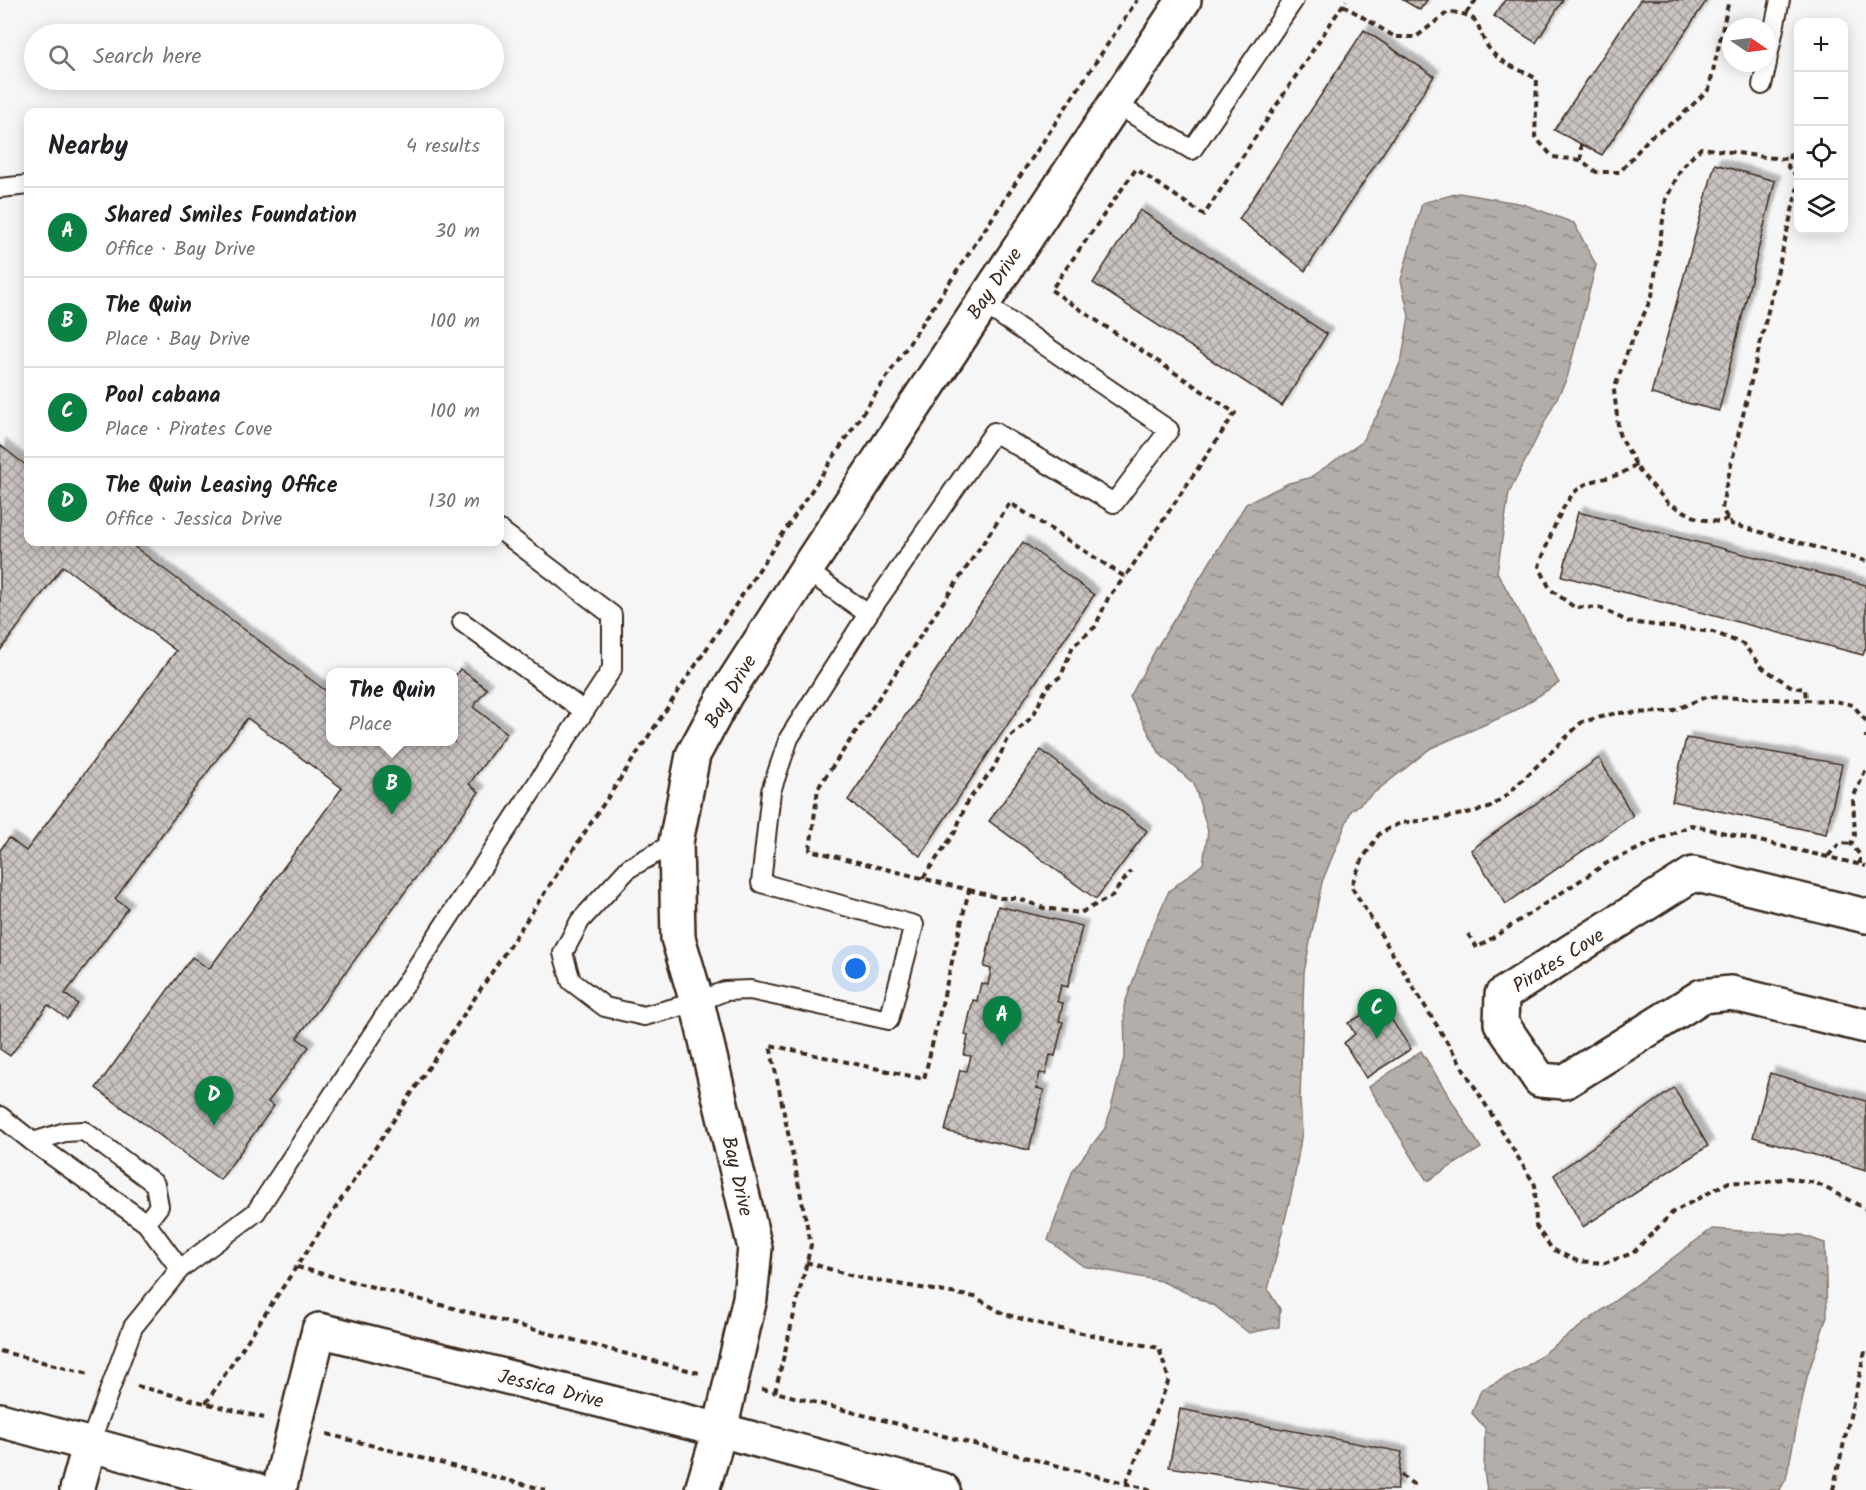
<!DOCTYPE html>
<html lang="en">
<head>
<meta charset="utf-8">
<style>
	:root { --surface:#fff; --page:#f2f2f2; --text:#202124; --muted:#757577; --line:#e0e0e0; --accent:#0b8043 }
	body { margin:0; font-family:Kalam,sans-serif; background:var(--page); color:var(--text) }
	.controls { position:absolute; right:18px; top:18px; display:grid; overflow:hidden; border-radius:12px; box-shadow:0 3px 15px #0003 }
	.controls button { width:54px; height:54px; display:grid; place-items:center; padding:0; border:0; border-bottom:2px solid var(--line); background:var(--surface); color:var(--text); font:30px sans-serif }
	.compass { position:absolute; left:1722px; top:18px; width:54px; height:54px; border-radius:50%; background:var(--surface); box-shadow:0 3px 15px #0003; rotate:103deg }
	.you { position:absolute; left:856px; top:969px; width:21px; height:21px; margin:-15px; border:4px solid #fff; border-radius:50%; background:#1a73e8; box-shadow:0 0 0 9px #1a73e833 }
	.badge { display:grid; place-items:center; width:39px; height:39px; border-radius:50%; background:var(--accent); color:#fff; font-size:20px; font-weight:700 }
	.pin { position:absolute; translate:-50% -50px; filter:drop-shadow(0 2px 3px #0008) }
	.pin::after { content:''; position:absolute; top:32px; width:21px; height:18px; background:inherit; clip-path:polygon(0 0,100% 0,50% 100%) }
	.popup { position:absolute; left:326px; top:668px; width:132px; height:78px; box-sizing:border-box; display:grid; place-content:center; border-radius:12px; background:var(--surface); filter:drop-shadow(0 2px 4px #0005); font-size:20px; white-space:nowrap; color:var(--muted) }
	.popup b { font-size:22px; color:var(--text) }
	.popup::after { content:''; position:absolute; left:50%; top:100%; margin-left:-12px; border:12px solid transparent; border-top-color:var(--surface) }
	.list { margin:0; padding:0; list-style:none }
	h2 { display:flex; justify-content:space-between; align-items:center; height:78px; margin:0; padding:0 24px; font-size:26px }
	h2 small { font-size:20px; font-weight:400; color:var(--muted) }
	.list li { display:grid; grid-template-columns:39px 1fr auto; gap:18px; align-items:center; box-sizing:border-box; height:90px; padding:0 24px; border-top:2px solid var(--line) }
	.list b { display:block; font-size:22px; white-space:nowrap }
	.list p { margin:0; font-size:20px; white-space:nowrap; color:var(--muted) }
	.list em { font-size:20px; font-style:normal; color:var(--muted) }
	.icon { flex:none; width:33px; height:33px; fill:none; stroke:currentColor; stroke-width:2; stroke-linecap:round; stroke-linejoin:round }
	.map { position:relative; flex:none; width:1866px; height:1490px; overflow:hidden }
	.search { position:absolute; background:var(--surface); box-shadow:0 3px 15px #0003; left:24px; top:24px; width:480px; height:66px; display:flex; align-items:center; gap:15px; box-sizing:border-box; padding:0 21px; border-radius:33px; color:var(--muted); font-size:22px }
	.panel { position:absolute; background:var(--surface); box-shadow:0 3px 15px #0003; left:24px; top:108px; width:480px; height:438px; border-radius:12px }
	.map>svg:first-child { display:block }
	.water { fill:url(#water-ripples); stroke:#847972; stroke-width:1.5 }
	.building { fill:url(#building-cross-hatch); stroke:#3b2a1e; stroke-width:1.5; filter:url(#shadow) }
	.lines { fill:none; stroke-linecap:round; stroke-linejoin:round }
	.lane-casing { stroke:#3b2a1e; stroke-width:22 }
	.street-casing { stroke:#3b2a1e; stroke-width:38 }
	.secondary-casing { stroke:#3b2a1e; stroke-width:38 }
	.path { stroke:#3b2a1e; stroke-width:4; stroke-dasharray:6 4.5; stroke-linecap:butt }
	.lane { stroke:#fff; stroke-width:18 }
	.street { stroke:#fff; stroke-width:33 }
	.secondary { stroke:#fff; stroke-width:33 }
	.labels { text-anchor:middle; stroke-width:4.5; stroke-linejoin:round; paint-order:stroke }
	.street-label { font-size:20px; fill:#3b2a1e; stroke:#fff }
</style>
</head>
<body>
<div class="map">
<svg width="1866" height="1490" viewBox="0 0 1866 1490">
	<defs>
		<pattern id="water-ripples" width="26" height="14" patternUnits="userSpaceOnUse" patternTransform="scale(1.5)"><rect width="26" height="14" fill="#b4aeaa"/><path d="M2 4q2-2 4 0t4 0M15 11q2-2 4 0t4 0" fill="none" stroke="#948e8a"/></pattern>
		<pattern id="building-cross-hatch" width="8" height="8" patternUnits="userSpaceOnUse" patternTransform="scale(1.5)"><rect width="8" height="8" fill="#c9c3c1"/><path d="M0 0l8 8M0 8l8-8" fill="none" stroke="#a49f9c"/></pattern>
		<filter id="shadow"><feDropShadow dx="5.5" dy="-5.5" stdDeviation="1.5" flood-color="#0004"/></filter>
	</defs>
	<rect width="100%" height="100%" fill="#f7f6f6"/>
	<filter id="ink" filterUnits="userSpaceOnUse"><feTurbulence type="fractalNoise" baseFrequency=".0167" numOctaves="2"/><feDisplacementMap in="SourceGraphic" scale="12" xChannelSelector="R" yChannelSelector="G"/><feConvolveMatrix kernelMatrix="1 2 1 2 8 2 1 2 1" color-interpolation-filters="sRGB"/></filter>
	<g filter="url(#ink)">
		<g class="water">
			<path d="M 1459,193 L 1523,204 L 1574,223 L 1596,265 L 1567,378 L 1509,493 L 1497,572 L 1559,683 L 1511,713 L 1431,748 L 1351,811 L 1322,882 L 1304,972 L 1300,1100 L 1302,1132 L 1293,1186 L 1268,1290 L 1280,1309 L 1279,1327 L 1249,1333 L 1215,1306 L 1161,1281 L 1083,1266 L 1048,1240 L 1073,1170 L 1106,1127 L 1125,1054 L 1124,1006 L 1151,931 L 1169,891 L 1203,864 L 1208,831 L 1194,784 L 1160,754 L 1130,697 L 1157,647 L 1246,504 L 1289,483 L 1309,478 L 1361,443 L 1382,407 L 1402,358 L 1409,316 L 1401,280 L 1422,203 Z"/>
			<path d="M 1421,1051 L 1481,1148 L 1427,1181 L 1369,1087 Z"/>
			<path d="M 1712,1229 L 1802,1235 L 1825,1243 L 1827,1316 L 1807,1377 L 1786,1479 L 1780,1490 L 1487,1490 L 1484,1472 L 1485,1428 L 1472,1413 L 1481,1390 L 1524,1368 Z"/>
		</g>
		<g class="building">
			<path d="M 1403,0 L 1427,0 L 1420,10 Z"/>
			<path d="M 1505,0 L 1563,0 L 1536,43 L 1494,16 Z"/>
			<path d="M 1640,0 L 1707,0 L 1602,155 L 1554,130 Z"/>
			<path d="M 1364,30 L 1434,76 L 1305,271 L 1239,219 Z"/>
			<path d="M 1715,164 L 1775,181 L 1719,411 L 1651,394 Z"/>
			<path d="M 1140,210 L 1327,334 L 1282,406 L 1093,283 Z"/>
			<path d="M 0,445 L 28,467 L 28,542 L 128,542 L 330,694 L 330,742 L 454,742 L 454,677 L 460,669 L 487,689 L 473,707 L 507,733 L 469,784 L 479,792 L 297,1038 L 309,1047 L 268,1102 L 274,1106 L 220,1180 L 96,1088 L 192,957 L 209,969 L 342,788 L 247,718 L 115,899 L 128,908 L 65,994 L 78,1004 L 67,1019 L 48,1005 L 10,1056 L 0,1049 L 0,850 L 9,838 L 26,851 L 176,651 L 63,566 L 0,651 Z"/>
			<path d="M 1578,512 L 1866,585 L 1866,647 L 1863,655 L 1562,576 Z"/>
			<path d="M 1023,542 L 1094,595 L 920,856 L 848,800 Z"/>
			<path d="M 1686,738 L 1842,764 L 1826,834 L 1672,801 Z"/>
			<path d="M 1041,750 L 1147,831 L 1096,899 L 989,821 Z"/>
			<path d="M 1599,758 L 1633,816 L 1506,904 L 1471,850 Z"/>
			<path d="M 998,906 L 1082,926 L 1068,987 L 1061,985 L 1057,1002 L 1063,1003 L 1059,1021 L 1063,1022 L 1055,1056 L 1050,1055 L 1046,1074 L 1040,1073 L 1036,1088 L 1044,1090 L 1029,1150 L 945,1131 L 960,1070 L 967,1071 L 971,1056 L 964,1055 L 968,1036 L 965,1035 L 973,1000 L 977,1001 L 981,983 L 988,985 L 991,969 L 984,967 Z"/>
			<path d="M 1381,1004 L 1411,1049 L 1366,1078 L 1344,1043 L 1355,1034 L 1348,1023 Z"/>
			<path d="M 1770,1073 L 1866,1101 L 1866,1170 L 1753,1137 Z"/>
			<path d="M 1674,1088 L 1708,1146 L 1583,1227 L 1554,1175 Z"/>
			<path d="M 1180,1409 L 1402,1452 L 1397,1490 L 1313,1490 L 1169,1467 Z"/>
		</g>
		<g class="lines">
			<g class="lane-casing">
				<g id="lane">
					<path d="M 1767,61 L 1780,0"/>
					<path d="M 1762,85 L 1767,63"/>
					<path d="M 1114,103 L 1192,150 L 1294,0"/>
					<path d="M 0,188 L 28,185"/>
					<path d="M 806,570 L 868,614"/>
					<path d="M 462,622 L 584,711"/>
					<path d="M 676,842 L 629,868 L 580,921 L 563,953 L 571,981 L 605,1007 L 644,1016 L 697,1002 L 725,991 L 750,990 L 889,1020 L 914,925 L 761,883 L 771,791 L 789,738 L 868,614 L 994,432 L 1114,503 L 1169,430 L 981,302"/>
					<path d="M 0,1116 L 33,1142"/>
					<path d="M 146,1223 L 159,1206 L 155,1184 L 84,1131 L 65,1132 L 33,1142 L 146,1223 L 180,1269"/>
					<path d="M 90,1443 L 133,1327 L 180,1269 L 256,1212 L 612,669 L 612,615 L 500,530"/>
				</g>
			</g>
			<g class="street-casing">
				<g id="street">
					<path d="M 1866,916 L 1693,874 L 1502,995 L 1501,1023 L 1540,1080 L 1564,1082 L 1702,996 L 1731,993 L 1866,1026"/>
					<path d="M 77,1490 L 90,1443"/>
					<path d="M 279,1490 L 319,1330 L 720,1430 L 943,1490"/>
					<path d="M 702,1490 L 720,1430 L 750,1298 L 755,1248 L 697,1002 L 678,938 L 676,842 L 693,755 L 726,694 L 806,570 L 1184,0"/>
				</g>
			</g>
			<g class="secondary-casing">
				<path id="secondary" d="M 0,1420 L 256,1490"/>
			</g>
			<g class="path">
				<path d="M 1343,5 L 1395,37 L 1416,37 L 1448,12 C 1489,15 1472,30 1492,52 C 1502,64 1524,71 1537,79 L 1535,137 L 1553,157 L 1581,160"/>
				<path d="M 1466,13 L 1476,0"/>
				<path d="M 1581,144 L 1581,160 L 1596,172 L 1620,172 L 1650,137 L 1678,119 L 1709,89 L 1729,0"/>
				<path d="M 1798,146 L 1790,154 L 1788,167 L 1798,177"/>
				<path d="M 1798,186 L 1725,490 L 1722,509 L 1731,524 L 1866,561"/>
				<path d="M 1636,464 C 1615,481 1605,475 1584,485 C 1562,496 1548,544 1539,566 L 1550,589 L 1574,607 L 1600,608 L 1629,622 L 1713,632 L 1743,644 L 1763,668 L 1792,687 L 1805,689 L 1806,700"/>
				<path d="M 1728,519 L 1719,522 L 1699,519 L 1668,503 L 1640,472 L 1619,434 L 1614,390 L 1628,350 L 1652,296 L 1666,199 L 1682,167 L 1701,148 C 1731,151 1760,158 1790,159"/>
				<path d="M 1866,721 L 1853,705 L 1835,701 L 1706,697 L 1669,712 L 1616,713 L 1582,722 L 1506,796 L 1489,808 L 1444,818 L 1400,823 L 1380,833 L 1363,858 L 1351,886 L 1535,1185 L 1536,1226 L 1552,1249 L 1577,1261 L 1605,1263 L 1633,1253 L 1673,1212 L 1729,1182 L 1763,1183 L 1787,1178 L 1816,1183 L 1866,1209"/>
				<path d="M 1866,735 L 1866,738"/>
				<path d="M 1828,856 L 1840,843 L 1851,844"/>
				<path d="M 1860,864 L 1860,855 L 1851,844 L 1855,835 L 1853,798 L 1866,769"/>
				<path d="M 923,878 L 955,832 L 967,802 L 993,769 L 1008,739 L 1033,716 L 1047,687 L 1061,676 L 1073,646 L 1095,627 L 1109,596 L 1125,577"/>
				<path d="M 969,890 L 1000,898 L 1017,898 L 1044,908 L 1080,913 L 1111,897 L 1131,871"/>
				<path d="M 1468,934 L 1477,948 L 1607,863 L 1691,825 L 1866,866"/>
				<path d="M 806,1262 L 856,1277 L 975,1297 L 1004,1314 L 1056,1328 L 1159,1348 L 1169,1380 L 1126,1483"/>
				<path d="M 297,1267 L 699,1373"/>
				<path d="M 0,1351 L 89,1374"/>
				<path d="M 137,1386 L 264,1418"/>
				<path d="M 762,1389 L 775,1392"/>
				<path d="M 206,1403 L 1137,0"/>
				<path d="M 327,1434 L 546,1490"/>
				<path d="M 1401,1475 L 1413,1484 L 1412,1490"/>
				<path d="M 1151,1490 L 775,1392 L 811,1245 L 770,1045 L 924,1079 L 969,890 L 810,850 L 818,788 L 1010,503 L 1125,577 L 1235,413 L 1051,290 L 1136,169 L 1204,215 L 1346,0"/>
				<path d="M 1833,1490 L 1866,1347"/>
			</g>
			<use href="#lane" class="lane"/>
			<use href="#street" class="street"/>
			<use href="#secondary" class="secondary"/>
		</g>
	</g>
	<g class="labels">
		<g class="street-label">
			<text transform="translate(994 283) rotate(-56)" y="7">Bay Drive</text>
			<text transform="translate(730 691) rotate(-59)" y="7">Bay Drive</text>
			<text transform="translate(1558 960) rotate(-32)" y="7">Pirates Cove</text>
			<text transform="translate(738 1176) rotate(77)" y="7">Bay Drive</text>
			<text transform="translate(551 1388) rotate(14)" y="7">Jessica Drive</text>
		</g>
	</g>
</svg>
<div class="controls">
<button>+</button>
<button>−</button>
<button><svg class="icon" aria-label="locate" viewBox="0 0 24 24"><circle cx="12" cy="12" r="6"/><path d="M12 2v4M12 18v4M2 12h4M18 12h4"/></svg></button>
<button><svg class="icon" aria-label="layers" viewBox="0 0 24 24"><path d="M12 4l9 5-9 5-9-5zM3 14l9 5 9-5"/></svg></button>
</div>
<svg class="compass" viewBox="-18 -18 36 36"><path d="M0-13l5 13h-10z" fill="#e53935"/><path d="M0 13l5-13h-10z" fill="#757577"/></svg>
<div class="you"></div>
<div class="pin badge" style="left:1002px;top:1046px">A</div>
<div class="pin badge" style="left:392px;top:815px">B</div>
<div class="popup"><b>The Quin</b>Place</div>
<div class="pin badge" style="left:1377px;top:1039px">C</div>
<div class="pin badge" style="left:214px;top:1126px">D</div>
<div class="search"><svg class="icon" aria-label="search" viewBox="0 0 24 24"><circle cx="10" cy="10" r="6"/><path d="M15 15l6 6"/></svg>Search here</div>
<section class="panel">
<h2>Nearby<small>4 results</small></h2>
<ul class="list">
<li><span class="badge">A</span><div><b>Shared Smiles Foundation</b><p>Office · Bay Drive</p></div><em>30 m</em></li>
<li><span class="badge">B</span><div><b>The Quin</b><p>Place · Bay Drive</p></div><em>100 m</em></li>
<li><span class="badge">C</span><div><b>Pool cabana</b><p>Place · Pirates Cove</p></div><em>100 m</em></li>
<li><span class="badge">D</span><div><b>The Quin Leasing Office</b><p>Office · Jessica Drive</p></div><em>130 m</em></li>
</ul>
</section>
</div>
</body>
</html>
